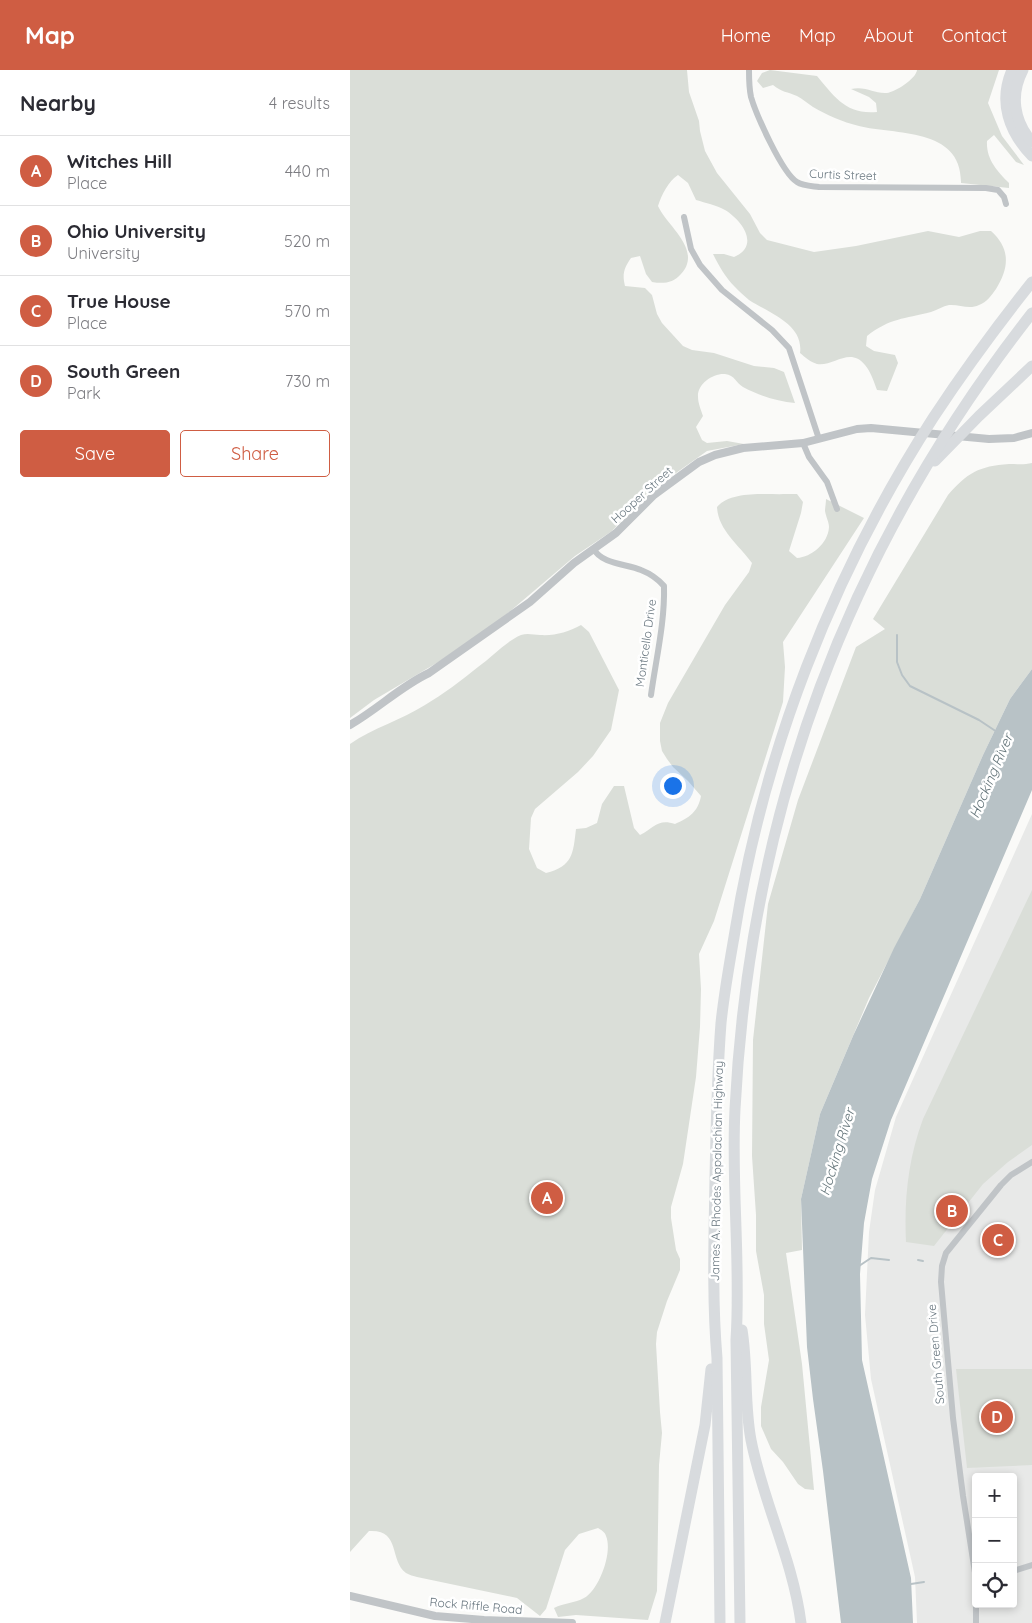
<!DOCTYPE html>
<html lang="en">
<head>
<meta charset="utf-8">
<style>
	:root { --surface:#fff; --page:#f7f7f7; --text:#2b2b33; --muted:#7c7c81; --line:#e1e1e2; --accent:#cf5d43 }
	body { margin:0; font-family:Quicksand,sans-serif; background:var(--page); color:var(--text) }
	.controls { position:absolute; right:15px; bottom:15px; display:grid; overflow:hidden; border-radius:5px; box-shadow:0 2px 8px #0003 }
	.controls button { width:45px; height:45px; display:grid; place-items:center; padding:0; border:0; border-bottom:1px solid var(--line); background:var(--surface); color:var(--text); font:25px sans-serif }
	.you { position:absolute; left:322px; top:715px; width:18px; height:18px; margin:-12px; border:4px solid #fff; border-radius:50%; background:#1a73e8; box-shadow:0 0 0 8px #1a73e833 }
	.badge { display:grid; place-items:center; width:32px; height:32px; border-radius:50%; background:var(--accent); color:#fff; font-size:16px; font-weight:700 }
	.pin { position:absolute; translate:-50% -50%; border:2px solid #fff; box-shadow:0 1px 5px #0006 }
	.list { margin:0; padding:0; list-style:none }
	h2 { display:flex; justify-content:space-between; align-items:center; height:65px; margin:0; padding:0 20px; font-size:21px }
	h2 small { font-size:16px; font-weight:400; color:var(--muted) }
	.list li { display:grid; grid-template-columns:32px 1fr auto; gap:15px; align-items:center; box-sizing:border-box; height:70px; padding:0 20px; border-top:1px solid var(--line) }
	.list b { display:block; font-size:19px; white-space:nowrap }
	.list p { margin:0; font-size:16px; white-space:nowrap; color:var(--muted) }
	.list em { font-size:16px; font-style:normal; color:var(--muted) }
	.actions { display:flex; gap:10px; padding:15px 20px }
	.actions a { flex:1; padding:11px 0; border:1px solid var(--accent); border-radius:5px; text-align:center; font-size:18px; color:var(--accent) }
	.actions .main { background:var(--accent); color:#fff }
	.icon { flex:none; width:28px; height:28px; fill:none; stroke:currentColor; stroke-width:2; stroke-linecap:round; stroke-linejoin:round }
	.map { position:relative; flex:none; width:682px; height:1553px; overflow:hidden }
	header { display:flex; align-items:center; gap:30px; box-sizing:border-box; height:70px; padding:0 25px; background:var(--accent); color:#fff }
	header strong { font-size:24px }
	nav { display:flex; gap:28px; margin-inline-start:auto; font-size:18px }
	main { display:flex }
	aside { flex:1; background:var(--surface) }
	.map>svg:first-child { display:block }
	.built { fill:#e8e9e8; fill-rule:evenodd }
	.green { fill:#daded8 }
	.water { fill:#b8c2c6 }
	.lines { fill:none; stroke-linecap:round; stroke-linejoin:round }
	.stream { stroke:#b8c2c6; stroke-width:2 }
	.minor { stroke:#c0c4c7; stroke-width:6 }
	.tertiary { stroke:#c0c4c7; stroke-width:8 }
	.motorway { stroke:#d8dbde; stroke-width:11 }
	.labels { text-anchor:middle; stroke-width:5; stroke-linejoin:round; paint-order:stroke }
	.street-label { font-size:12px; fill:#68767f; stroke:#fff }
	.water-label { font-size:14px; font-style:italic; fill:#637479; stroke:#fff }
</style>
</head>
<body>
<header>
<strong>Map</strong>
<nav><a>Home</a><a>Map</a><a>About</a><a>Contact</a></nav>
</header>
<main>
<aside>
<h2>Nearby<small>4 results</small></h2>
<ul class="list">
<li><span class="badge">A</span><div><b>Witches Hill</b><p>Place</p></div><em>440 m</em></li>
<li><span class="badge">B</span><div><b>Ohio University</b><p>University</p></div><em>520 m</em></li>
<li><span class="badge">C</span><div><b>True House</b><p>Place</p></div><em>570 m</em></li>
<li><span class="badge">D</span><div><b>South Green</b><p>Park</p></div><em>730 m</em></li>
</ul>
<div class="actions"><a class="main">Save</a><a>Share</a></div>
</aside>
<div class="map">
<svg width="682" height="1553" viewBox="0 0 682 1553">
	<rect width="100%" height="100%" fill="#fafaf8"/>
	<path class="built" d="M 682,744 L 682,1553 L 567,1553 L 565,1507 L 521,1309 L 515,1245 L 519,1162 L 525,1120 L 546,1047 ZM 626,1407 L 663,1407 L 663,1534 L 626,1534 Z"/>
	<g class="green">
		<path d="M 0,0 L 337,0 L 339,22 L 349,51 L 350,61 L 355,81 L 367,103 L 400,144 L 410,163 L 417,170 L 464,182 L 506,176 L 578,161 L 609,167 L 630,161 L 641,161 C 661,179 659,198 646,219 C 641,226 637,232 629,235 C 619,240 609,234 599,235 C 593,236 587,240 581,242 C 554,249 540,248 517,266 L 516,276 L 524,281 L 545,285 L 548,293 L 537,321 L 527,320 C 524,312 521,302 515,295 C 500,276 483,297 467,294 C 460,292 455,287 450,283 C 454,254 419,243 399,230 C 394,226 389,221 385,217 C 375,207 369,196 363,184 L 374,184 L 384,187 C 410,176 393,151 375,140 C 366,135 356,133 346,130 L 338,113 L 328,105 C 318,112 312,124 308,136 C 317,156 353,180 331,204 C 323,213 314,214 302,212 L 296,204 L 290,186 L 281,188 C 274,198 272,204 275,216 L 295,218 L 302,225 L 307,244 L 312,253 L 333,276 L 342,280 L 364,283 L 404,296 L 424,298 L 434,302 L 445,333 C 427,331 410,326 393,317 C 386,313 385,305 375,304 C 363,303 347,314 348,327 C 348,333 351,340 353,346 L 346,357 L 352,370 L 357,373 L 377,371 L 394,374 L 357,381 L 295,425 L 262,461 L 225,486 L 152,548 L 90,591 L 24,630 L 0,648 Z"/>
		<path d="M 420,0 L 467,6 C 484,26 496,45 527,42 L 526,33 L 519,27 L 501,19 C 517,16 524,24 537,23 C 545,22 566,9 567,0 L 649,0 L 638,33 L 652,66 L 674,95 L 666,92 L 644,65 L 637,71 C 636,89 647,101 659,113 L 659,118 L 611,113 C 612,57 545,65 509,56 C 492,52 477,45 463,37 C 457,33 453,29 447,26 C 438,22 431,22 423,15 L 413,18 L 407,11 L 412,3 Z"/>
		<path d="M 682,393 L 682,599 L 660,629 L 633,685 L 570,829 L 519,928 L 470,1044 L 451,1129 L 452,1180 L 436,1183 L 452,1294 L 464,1420 L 455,1419 L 448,1414 L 433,1392 L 421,1379 L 411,1356 L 411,1337 L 419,1290 L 414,1254 L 414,1225 L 406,1181 L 406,1145 L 402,1086 L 403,970 L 418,834 L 448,730 L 506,577 L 535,559 L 523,549 L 598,425 C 617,403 629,396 659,394 C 667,394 674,395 682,393 Z"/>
		<path d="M 437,424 L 447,424 L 453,432 L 451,443 L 439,481 L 447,488 C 461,487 478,474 479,457 C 479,452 476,447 475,441 C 475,438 476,433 476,429 L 514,448 L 433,572 L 435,597 L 433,632 L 364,851 L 349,884 L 351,919 L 350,957 L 346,1007 L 333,1094 L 321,1137 L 321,1148 L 326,1180 L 330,1189 L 330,1200 L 317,1231 L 307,1262 L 306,1274 L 310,1342 L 312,1363 L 309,1395 L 307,1521 L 298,1550 L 226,1545 L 208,1547 L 204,1538 C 214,1533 225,1533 234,1528 C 249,1520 263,1482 256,1466 C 255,1462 251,1460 248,1458 L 229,1464 L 215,1480 L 196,1539 L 190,1546 L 167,1528 L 67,1507 C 64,1506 59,1505 56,1503 C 39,1490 51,1459 19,1461 L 0,1482 L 0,674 C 23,658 51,650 75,635 C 93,624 111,611 128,597 C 142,587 155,572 171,565 C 178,563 184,565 190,565 C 205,566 218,562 231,555 L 239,562 L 269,620 L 261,660 L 243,686 L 228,702 L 185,739 L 181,748 L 179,779 L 187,798 L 196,803 C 223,796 223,784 226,759 L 236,758 L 247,753 L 252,734 L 264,716 L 274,716 L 284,758 L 290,765 C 304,758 308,748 325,754 C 339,748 348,742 351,726 L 338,711 L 323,697 L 317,689 L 312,681 L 310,671 L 310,653 L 318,633 L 375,535 L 399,502 L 402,493 C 389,475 368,460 367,437 C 382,420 416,425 437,424 Z"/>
		<path d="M 682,820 L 682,1075 L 658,1092 L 633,1114 L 584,1176 L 556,1172 C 554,1130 558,1089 573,1049 Z"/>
		<path d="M 606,1299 L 682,1299 L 682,1395 L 617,1398 Z"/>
	</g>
	<path class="water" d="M 682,599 L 682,720 L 541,1050 L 522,1109 L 514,1153 L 510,1204 L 512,1290 L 561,1508 L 563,1553 L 491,1553 L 473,1401 L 463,1329 L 457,1277 L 451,1129 L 470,1044 L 503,966 L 544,878 L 570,829 L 633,685 L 660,629 Z"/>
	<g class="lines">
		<g class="stream">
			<path d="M 547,565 L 547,592 L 552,605 L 560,616 L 629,650 L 647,662"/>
			<path d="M 568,1190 L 573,1191"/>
			<path d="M 509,1196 L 521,1188 L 539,1190"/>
			<path d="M 561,1514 L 574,1512"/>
		</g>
		<g class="minor">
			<path d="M 399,0 C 399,9 399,18 401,27 C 406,44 432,103 447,112 C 453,116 462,116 469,117 L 636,118 L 648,120 L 654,127 L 656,134"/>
			<path d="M 334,147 L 341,179 L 350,195 L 372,220 L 422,260 L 439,278 L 469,369"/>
			<path d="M 453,373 L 459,387 L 477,412 L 487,439"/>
			<path d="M 244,479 C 251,494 277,494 291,500 C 301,504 308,509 314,516 C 315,552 306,589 301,625"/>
			<path d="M 663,1501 L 682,1495"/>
			<path d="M 626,1509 L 613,1426 L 603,1348 L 591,1212 L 592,1196 L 596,1183 L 651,1115 L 661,1105 L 682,1092"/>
			<path d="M 626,1553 L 626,1519"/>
		</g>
		<g class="tertiary">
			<path d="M 0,655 C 28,639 51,616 79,603 L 180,532 L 224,493 L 266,463 L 304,425 L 349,392 L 365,385 L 393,378 L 453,373 L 507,359 L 521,358 L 639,369 L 664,368 L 682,363"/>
			<path d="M 0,1526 L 85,1546 L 134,1550 L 222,1553"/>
		</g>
		<g class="motorway">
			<path d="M 662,0 C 648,32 659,62 682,86"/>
			<path d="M 673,0 C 660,25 664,51 682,72"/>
			<path d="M 585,391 L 629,346 L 682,296"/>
			<path d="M 392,1260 C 398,1296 394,1333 401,1370 C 413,1432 443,1490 451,1553"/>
			<path d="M 315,1553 L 355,1355 L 361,1299"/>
			<path d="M 370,1553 L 367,1288 C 362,1229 364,1169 365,1109 C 366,1057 367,1005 371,953 C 374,924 379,896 384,867 C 413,682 482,505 583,348 C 614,301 647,256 682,212"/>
			<path d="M 390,1553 L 386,1270 C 391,1193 381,1116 385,1039 C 400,740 498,478 682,243"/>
		</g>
	</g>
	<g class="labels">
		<g class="street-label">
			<text transform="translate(493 105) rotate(2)" y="4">Curtis Street</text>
			<text transform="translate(292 425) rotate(-42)" y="4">Hooper Street</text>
			<text transform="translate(296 573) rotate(-82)" y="4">Monticello Drive</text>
			<text transform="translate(367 1101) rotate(-89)" y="4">James A. Rhodes Appalachian Highway</text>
			<text transform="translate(586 1284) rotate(-95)" y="4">South Green Drive</text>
			<text transform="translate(126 1536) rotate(5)" y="4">Rock Riffle Road</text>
		</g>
		<g class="water-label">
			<text transform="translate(641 706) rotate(-67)" y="5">Hocking River</text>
			<text transform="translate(487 1082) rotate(-73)" y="5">Hocking River</text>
		</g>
	</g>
</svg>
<div class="controls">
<button>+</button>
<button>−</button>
<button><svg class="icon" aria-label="locate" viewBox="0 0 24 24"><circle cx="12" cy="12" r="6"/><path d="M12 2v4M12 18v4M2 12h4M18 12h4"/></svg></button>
</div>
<div class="you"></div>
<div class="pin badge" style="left:197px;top:1128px">A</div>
<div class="pin badge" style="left:602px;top:1141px">B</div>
<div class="pin badge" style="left:648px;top:1170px">C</div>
<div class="pin badge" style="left:647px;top:1347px">D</div>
</div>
</main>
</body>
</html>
